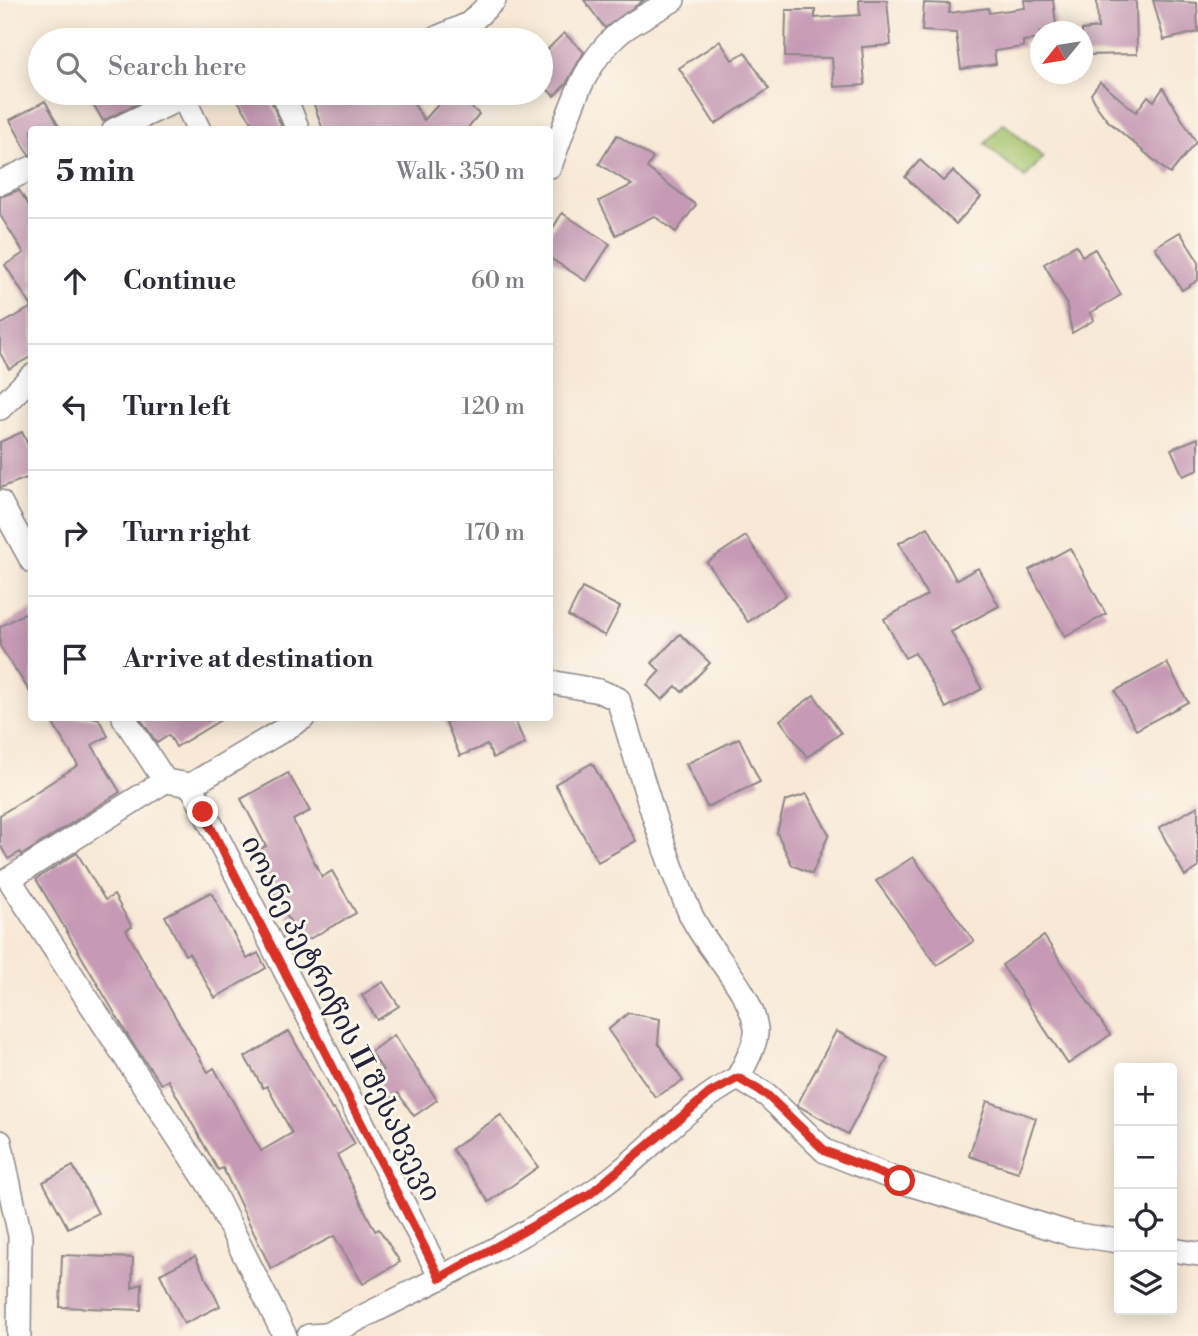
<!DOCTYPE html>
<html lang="en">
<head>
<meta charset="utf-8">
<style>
	:root { --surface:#fff; --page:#f2f2f3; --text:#2b2b33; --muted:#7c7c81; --line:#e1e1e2 }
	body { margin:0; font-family:"Libre Bodoni","Noto Serif Georgian",serif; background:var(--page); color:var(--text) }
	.controls { position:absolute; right:21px; bottom:21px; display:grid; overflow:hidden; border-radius:7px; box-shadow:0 4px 18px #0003 }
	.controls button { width:63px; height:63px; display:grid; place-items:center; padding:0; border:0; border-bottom:2px solid var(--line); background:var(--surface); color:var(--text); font:35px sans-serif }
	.compass { position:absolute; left:1030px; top:21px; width:63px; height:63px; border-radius:50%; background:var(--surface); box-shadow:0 4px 18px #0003; rotate:240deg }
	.stop { position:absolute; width:21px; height:21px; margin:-16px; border:5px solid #d93025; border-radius:50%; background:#fff }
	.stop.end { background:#d93025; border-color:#fff; box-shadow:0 2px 7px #0008 }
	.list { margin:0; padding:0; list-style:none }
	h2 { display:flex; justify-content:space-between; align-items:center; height:91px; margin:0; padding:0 28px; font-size:30px }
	h2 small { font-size:23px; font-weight:400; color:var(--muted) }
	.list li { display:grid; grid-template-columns:46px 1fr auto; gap:21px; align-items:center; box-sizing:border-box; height:126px; padding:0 28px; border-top:2px solid var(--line) }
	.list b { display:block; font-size:26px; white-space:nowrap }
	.list em { font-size:23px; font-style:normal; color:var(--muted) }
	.icon { flex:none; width:38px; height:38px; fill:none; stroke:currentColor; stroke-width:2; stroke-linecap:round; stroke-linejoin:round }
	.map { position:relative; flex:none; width:1198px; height:1336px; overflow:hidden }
	.search { position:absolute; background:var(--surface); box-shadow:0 4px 18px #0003; left:28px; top:28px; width:525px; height:77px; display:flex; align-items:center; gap:18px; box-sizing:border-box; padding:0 24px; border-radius:38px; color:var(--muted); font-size:26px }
	.panel { position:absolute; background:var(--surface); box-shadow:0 4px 18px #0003; left:28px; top:126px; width:525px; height:595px; border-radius:7px }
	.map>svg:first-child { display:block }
	.green { fill:#a3c26a; stroke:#627252; stroke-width:2 }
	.building { fill:#c69ab4 }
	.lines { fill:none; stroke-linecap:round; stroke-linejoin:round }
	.street-casing { stroke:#8c8688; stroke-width:26 }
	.street { stroke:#fff; stroke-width:23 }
	.route { stroke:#d93025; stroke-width:9 }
	.labels { text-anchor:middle; stroke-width:6; stroke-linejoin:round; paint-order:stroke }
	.street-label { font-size:28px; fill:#22223b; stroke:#fbf7ec }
</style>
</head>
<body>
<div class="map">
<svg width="1198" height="1336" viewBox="0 0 1198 1336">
	<rect width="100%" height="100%" fill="#fbf7ec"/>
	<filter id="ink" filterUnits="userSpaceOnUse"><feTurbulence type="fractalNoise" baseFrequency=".0143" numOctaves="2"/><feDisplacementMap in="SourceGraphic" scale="14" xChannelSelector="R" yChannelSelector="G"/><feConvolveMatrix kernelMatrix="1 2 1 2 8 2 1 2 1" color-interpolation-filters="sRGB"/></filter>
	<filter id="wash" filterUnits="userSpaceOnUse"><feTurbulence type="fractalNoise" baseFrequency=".00686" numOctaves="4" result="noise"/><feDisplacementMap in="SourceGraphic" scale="28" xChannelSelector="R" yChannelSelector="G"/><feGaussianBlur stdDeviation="1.57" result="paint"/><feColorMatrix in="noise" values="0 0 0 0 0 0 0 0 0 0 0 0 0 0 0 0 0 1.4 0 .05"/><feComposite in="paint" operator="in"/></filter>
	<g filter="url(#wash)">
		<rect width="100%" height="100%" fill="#f7e9d5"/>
		<path class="green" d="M 1003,123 L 1043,157 L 1025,178 L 985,144 Z"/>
		<g id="blocks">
			<g class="building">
				<path d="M 584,0 L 644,0 L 605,28 Z"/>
				<path d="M 859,0 L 887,0 L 891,45 L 862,47 L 865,85 L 834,87 L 832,58 L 785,57 L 786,10 L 815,10 L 815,18 L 860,15 Z"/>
				<path d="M 1024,0 L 1053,0 L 1057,32 L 1040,32 L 1040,39 L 1023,41 L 1023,47 L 994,51 L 996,64 L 961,69 L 956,33 L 922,31 L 924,3 L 950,4 L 949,13 L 988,8 L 989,13 L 1025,8 Z"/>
				<path d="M 1097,0 L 1136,0 L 1137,54 L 1082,55 L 1082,30 L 1098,28 Z"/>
				<path d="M 1153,0 L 1197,3 L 1198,32 L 1164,40 Z"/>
				<path d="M 564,33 L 584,52 L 566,84 L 554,96 L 541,83 L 541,56 Z"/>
				<path d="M 720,41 L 732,60 L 745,52 L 769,89 L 715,124 L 679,68 Z"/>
				<path d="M 1100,82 L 1136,112 L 1148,96 L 1154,101 L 1163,88 L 1196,142 L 1170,174 L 1107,120 L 1098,108 L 1091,94 Z"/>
				<path d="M 87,93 L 131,93 L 137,104 L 103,121 Z"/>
				<path d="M 251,93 L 268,93 L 283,130 L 257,130 L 238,101 Z"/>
				<path d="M 310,93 L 347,93 L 351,104 L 369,93 L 407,93 L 424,120 L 449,93 L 456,93 L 479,114 L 466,130 L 323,130 Z"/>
				<path d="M 45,101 L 61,130 L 32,130 L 32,154 L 29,155 L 10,120 Z"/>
				<path d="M 617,135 L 653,158 L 647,168 L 696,205 L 676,232 L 654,216 L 616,235 L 599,201 L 632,185 L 599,164 Z"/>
				<path d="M 920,160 L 943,181 L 953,171 L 981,197 L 956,224 L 905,177 Z"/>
				<path d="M 19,190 L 32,210 L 32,307 L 5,265 L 24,253 L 0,215 L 0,197 Z"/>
				<path d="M 562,213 L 610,244 L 586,281 L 550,258 L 550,233 Z"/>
				<path d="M 1180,232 L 1198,261 L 1198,280 L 1182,290 L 1155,247 Z"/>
				<path d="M 1076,245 L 1082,256 L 1095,249 L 1121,295 L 1090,313 L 1094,320 L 1072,333 L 1066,302 L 1044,264 Z"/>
				<path d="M 32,307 L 32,356 L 9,369 L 0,353 L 0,325 Z"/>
				<path d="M 22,432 L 32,453 L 32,476 L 0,488 L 0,442 Z"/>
				<path d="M 1198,438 L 1198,470 L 1183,476 L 1171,449 Z"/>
				<path d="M 928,527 L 956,580 L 978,568 L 999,606 L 951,632 L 982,689 L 946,708 L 915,653 L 905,658 L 884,619 L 927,595 L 899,543 Z"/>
				<path d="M 746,536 L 786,595 L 748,622 L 707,562 Z"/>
				<path d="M 1070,548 L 1106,614 L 1065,637 L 1029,570 Z"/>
				<path d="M 582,588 L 620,607 L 605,636 L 568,616 Z"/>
				<path d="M 32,609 L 32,695 L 0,646 L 0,627 Z"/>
				<path d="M 680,634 L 710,663 L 682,692 L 676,686 L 662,700 L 647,685 L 660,671 L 652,663 Z"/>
				<path d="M 1167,663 L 1188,702 L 1136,730 L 1115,691 Z"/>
				<path d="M 814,695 L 841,733 L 807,757 L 780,720 Z"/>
				<path d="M 64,718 L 98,718 L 108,736 L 92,745 L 120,792 L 22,855 L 20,852 L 8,859 L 0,845 L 0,815 L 78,765 L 53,724 Z"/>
				<path d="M 140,718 L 224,718 L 176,747 L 169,735 L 157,743 Z"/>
				<path d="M 444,718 L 514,718 L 525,744 L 493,758 L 487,745 L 460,756 Z"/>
				<path d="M 739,738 L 760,782 L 707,807 L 686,764 Z"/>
				<path d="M 592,763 L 636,841 L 598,862 L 555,784 Z"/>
				<path d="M 288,773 L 310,811 L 293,820 L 322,877 L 332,871 L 356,913 L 302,943 L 252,853 L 266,846 L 241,799 Z"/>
				<path d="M 807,794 L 829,834 L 812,874 L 792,865 L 777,833 L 785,801 Z"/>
				<path d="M 1198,806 L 1198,868 L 1185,876 L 1159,828 Z"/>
				<path d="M 77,853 L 105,900 L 114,895 L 132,927 L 126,930 L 176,1018 L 208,1072 L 214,1068 L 261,1151 L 292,1133 L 267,1086 L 263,1088 L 245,1057 L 289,1031 L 332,1110 L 334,1109 L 355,1144 L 337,1155 L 375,1231 L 379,1229 L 400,1262 L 363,1284 L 334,1236 L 271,1269 L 223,1168 L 218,1170 L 168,1080 L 161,1084 L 131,1041 L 36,879 Z"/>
				<path d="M 913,857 L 974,941 L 937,965 L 876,881 Z"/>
				<path d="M 211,892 L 247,959 L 258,953 L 266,968 L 215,998 L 189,953 L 185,955 L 165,916 Z"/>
				<path d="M 1044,936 L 1110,1035 L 1068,1064 L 1002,965 Z"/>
				<path d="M 383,982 L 399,1006 L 377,1020 L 362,995 Z"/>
				<path d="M 628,1013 L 660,1019 L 658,1043 L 683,1081 L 655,1097 L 608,1030 Z"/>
				<path d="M 836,1031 L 888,1058 L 848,1134 L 797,1105 Z"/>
				<path d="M 394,1035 L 437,1100 L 414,1116 L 398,1093 L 388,1100 L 372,1077 L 383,1070 L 370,1052 Z"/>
				<path d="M 987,1101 L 1036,1118 L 1018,1172 L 969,1156 Z"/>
				<path d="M 501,1115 L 538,1167 L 489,1202 L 452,1149 Z"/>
				<path d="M 73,1166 L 98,1213 L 68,1228 L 43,1182 Z"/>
				<path d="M 62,1255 L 133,1258 L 132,1288 L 142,1283 L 141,1310 L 60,1307 Z"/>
				<path d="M 195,1256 L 220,1306 L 184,1324 L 160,1274 Z"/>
			</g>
		</g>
	</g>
	<g filter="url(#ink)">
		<use href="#blocks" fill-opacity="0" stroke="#8c8688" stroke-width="2"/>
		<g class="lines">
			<g class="street-casing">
				<g id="street">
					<path d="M 432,40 L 469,24 L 494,0"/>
					<path d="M 283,93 L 298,130"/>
					<path d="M 114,130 L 183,97 L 199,130"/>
					<path d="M 550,166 C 567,122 579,68 617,35 C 632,21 655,11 673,0"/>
					<path d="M 0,183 L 32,168"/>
					<path d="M 0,408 L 32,376"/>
					<path d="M 0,502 L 32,561"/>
					<path d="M 550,682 L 599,691 L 618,699 C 640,771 660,844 690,913 C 708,953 749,985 756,1028 C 758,1042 744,1065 738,1078"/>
					<path d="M 124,718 L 165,781"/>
					<path d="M 191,785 L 441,1278"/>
					<path d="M 0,1142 L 20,1236 L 19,1336"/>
					<path d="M 1172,1250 L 1198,1254"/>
					<path d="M 285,1336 L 211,1188 L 9,879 L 165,781 L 191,785 L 303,718"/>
					<path d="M 309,1336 L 326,1335 C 414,1291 505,1248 588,1195 C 642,1161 680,1108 738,1078 L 767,1095 L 825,1151 L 900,1181 L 1071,1234 L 1119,1241"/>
				</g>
			</g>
			<use href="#street" class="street"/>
		</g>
	</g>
	<g class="lines" filter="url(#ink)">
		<path class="route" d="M 203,812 L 440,1278 L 590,1194 L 710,1093 L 738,1078 L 767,1095 L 825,1151 L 900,1181"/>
	</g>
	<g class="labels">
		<g class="street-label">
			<text transform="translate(342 1018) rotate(63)" y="10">იოანე პეტრიწის II შესახვევი</text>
		</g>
	</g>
</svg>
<div class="controls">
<button>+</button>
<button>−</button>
<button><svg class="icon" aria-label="locate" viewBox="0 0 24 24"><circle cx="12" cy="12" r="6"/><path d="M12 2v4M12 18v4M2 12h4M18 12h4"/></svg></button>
<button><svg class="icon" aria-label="layers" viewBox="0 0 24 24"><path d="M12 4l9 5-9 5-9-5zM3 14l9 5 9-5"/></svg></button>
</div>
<svg class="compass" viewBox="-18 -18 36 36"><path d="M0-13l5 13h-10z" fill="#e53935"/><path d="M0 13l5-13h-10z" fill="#7c7c81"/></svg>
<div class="stop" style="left:900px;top:1181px"></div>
<div class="stop end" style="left:203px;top:812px"></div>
<div class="search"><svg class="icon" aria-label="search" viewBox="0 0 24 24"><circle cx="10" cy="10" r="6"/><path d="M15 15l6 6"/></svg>Search here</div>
<section class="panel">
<h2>5 min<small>Walk · 350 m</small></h2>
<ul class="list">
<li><svg class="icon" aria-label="ahead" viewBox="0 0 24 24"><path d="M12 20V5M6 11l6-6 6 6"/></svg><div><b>Continue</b></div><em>60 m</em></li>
<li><svg class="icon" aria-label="left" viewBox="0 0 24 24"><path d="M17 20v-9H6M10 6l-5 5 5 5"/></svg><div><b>Turn left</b></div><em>120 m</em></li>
<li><svg class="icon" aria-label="right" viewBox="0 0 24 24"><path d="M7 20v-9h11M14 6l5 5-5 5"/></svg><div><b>Turn right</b></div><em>170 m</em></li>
<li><svg class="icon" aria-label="arrive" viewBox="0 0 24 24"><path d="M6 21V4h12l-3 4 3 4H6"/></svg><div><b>Arrive at destination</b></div></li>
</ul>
</section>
</div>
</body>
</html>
